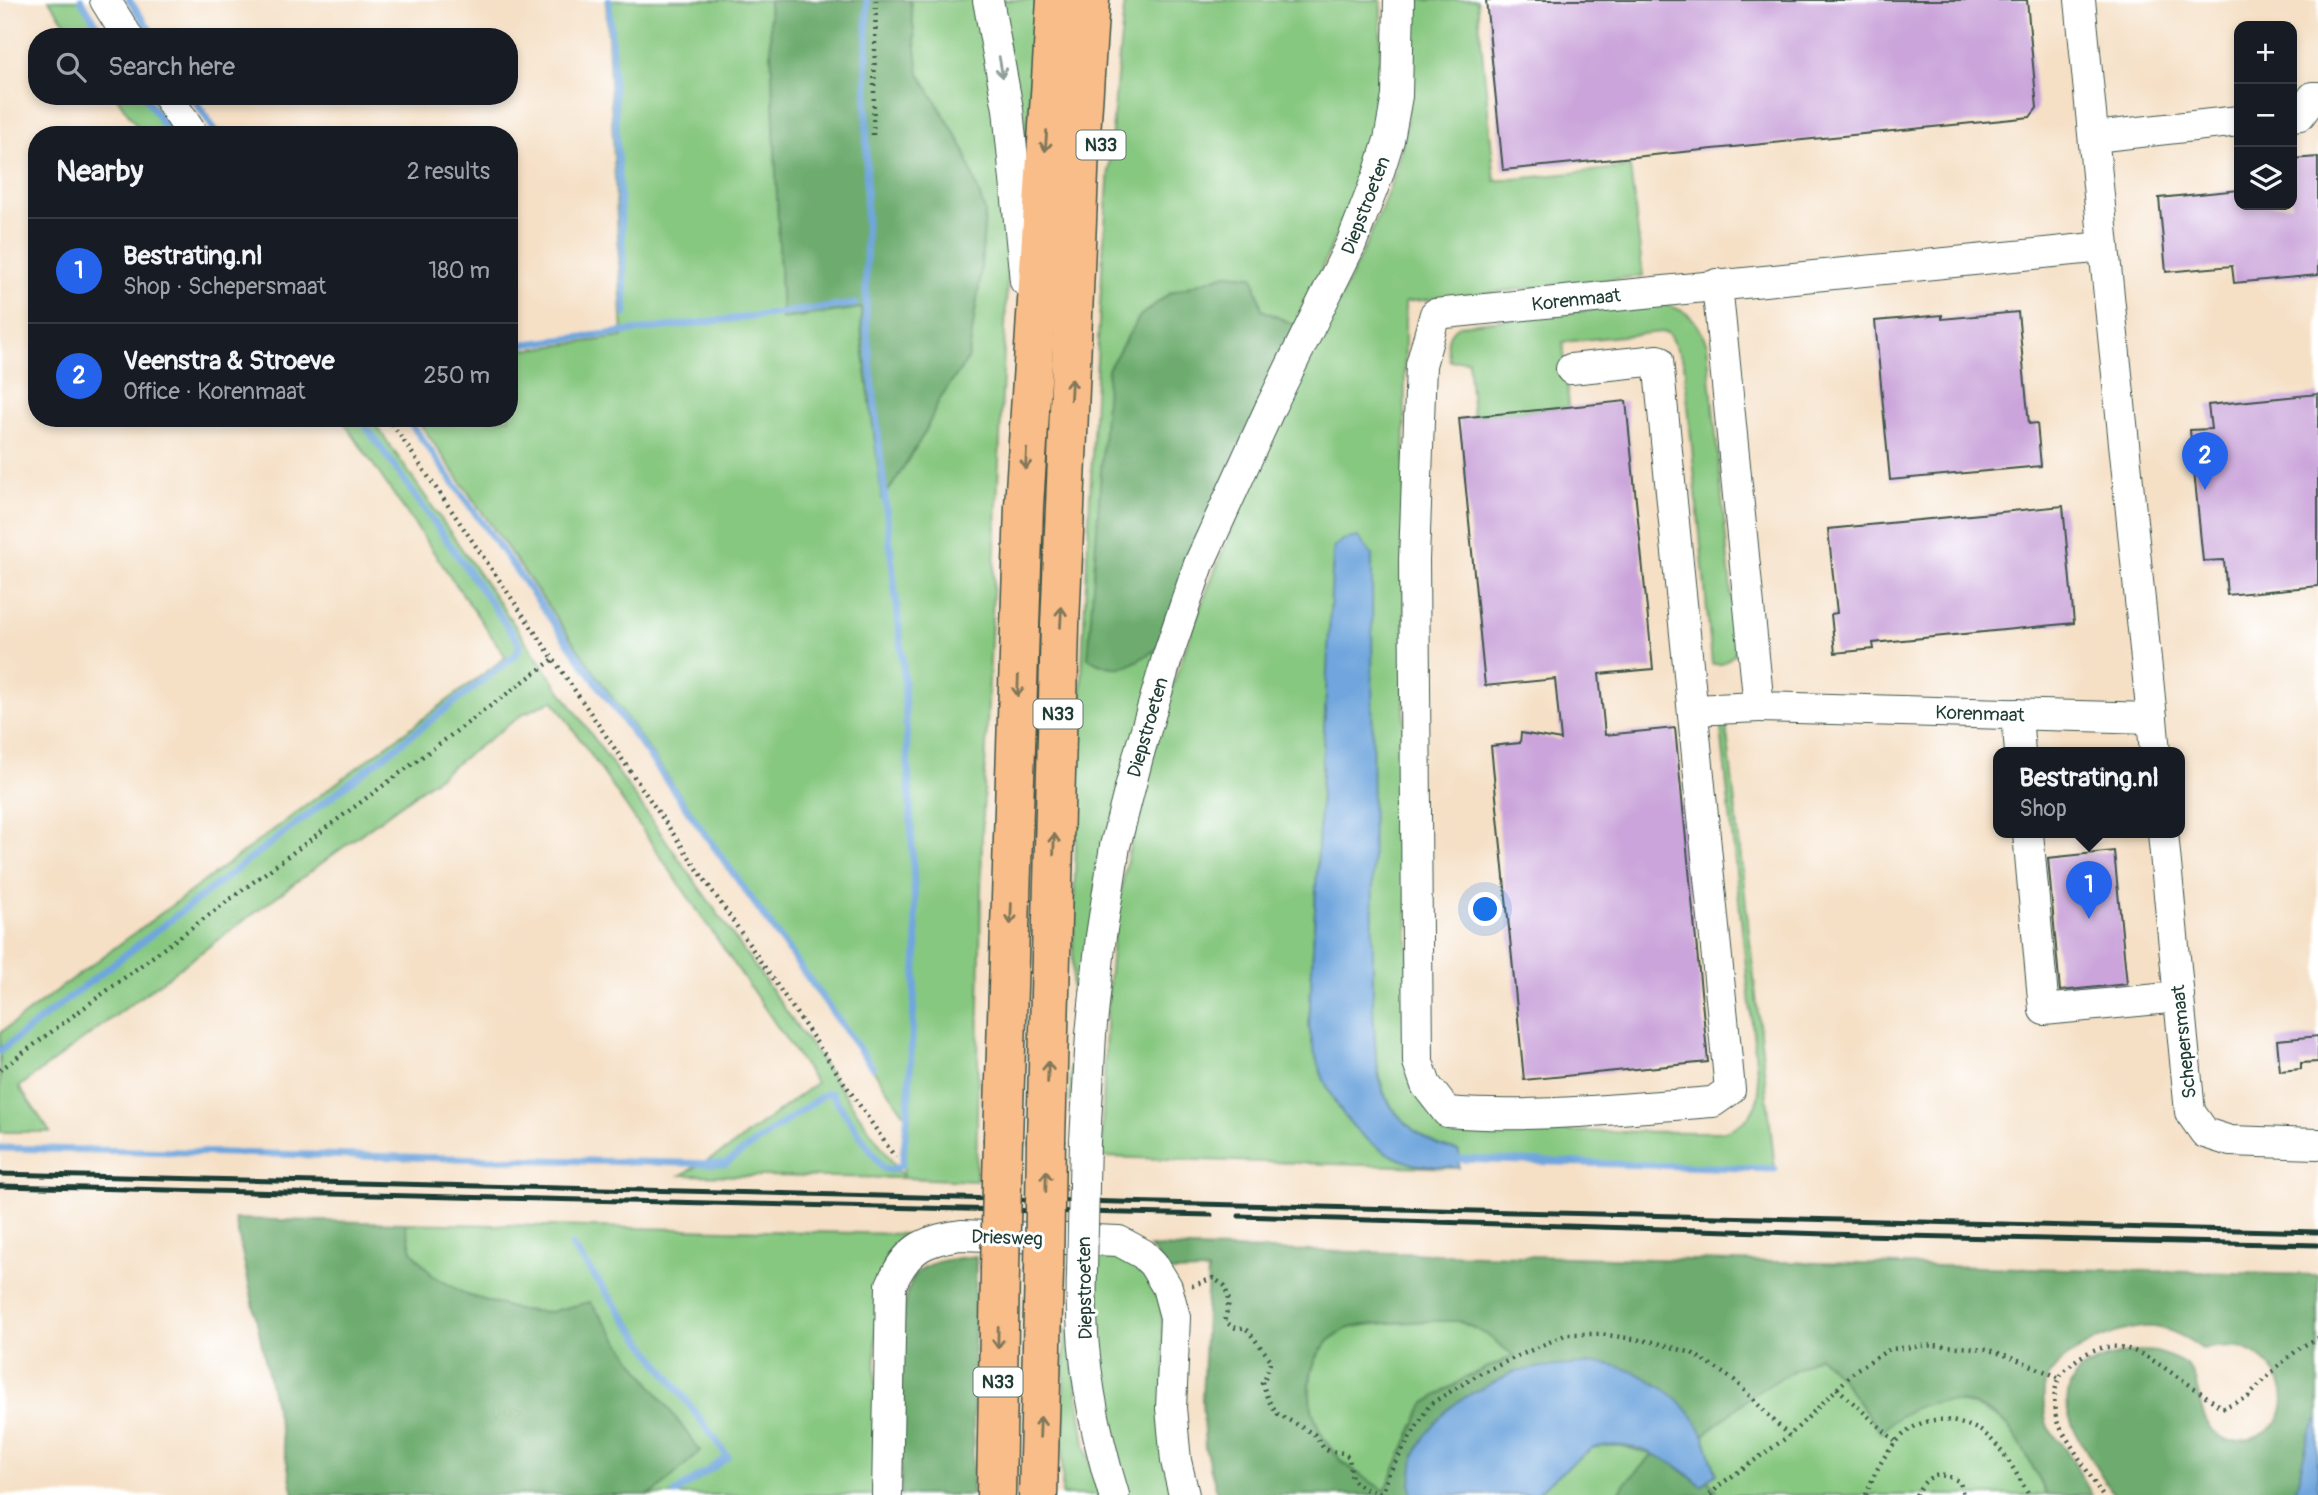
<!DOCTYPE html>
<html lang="en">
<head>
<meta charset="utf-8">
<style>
	:root { --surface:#171b24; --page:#242831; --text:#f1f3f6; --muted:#9ea1a6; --line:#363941; --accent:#2563eb }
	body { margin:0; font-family:Pangolin,sans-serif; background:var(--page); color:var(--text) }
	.controls { position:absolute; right:21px; top:21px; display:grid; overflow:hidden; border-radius:14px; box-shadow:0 4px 10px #0003 }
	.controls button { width:63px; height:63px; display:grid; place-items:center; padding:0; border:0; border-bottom:2px solid var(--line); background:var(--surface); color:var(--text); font:35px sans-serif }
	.you { position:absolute; left:1486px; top:910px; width:24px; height:24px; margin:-18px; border:5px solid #fff; border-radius:50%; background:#1a73e8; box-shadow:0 0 0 10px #1a73e833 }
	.badge { display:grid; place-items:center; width:46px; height:46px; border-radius:50%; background:var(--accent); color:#fff; font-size:23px; font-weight:700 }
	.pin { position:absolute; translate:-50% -58px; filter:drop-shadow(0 2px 4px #0008) }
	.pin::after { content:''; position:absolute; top:37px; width:24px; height:21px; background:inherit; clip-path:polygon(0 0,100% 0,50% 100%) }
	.popup { position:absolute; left:1993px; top:747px; width:192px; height:91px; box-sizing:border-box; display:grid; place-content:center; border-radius:14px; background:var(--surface); filter:drop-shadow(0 2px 5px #0005); font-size:23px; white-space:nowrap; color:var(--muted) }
	.popup b { font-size:26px; color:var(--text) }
	.popup::after { content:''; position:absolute; left:50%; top:100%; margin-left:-14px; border:14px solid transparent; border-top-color:var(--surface) }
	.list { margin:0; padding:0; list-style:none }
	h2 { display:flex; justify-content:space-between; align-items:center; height:91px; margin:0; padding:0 28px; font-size:30px }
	h2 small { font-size:23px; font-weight:400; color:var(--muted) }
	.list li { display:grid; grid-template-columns:46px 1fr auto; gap:21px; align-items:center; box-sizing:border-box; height:105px; padding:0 28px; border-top:2px solid var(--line) }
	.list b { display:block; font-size:26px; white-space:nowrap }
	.list p { margin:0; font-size:23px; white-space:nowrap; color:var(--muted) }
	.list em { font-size:23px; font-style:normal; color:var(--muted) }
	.icon { flex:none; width:38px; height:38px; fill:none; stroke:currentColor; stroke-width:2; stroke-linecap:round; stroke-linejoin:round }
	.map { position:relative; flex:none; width:2318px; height:1495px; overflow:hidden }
	.search { position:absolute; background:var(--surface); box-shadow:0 4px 10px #0003; left:28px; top:28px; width:490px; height:77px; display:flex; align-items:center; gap:18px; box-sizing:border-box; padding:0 24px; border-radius:28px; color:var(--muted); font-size:26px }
	.panel { position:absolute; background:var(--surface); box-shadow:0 4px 10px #0003; left:28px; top:126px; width:490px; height:301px; border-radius:28px }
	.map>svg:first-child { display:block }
	.green { fill:#87c880; stroke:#53825a; stroke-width:2 }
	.forest { fill:#6dac6e; stroke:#467451; stroke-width:2; fill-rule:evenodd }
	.water { fill:#6fa6dd; stroke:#477288; stroke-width:2 }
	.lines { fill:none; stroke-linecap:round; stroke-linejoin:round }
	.stream { stroke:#6fa6dd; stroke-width:7 }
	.building { fill:#caa4da }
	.minor-casing { stroke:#3f554a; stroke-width:32 }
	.highway-casing { stroke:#3f554a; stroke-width:41 }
	.path { stroke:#3f554a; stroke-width:4.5; stroke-dasharray:2 5; stroke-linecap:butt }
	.minor { stroke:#fff; stroke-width:30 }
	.highway { stroke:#f8bd88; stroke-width:38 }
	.rail { stroke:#1f3d34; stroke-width:5 }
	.minor-bridge-casing { stroke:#3f554a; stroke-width:32; stroke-linecap:butt }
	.highway-bridge-casing { stroke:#3f554a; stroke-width:41; stroke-linecap:butt }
	.minor-bridge { stroke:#fff; stroke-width:30 }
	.highway-bridge { stroke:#f8bd88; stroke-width:38 }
	.oneway { stroke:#8f9e9a }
	.oneway2 { stroke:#81775a }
	.labels { text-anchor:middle; stroke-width:6; stroke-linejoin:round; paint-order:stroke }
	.shield { fill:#fff; stroke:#627771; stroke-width:2 }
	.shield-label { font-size:18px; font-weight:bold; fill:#1f3d34 }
	.street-label { font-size:19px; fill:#1f3d34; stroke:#fff }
</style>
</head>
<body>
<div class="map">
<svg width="2318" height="1495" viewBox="0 0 2318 1495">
	<rect width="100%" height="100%" fill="#fff"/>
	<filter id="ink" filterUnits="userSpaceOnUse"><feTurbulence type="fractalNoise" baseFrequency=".0143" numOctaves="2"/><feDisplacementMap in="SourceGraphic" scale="14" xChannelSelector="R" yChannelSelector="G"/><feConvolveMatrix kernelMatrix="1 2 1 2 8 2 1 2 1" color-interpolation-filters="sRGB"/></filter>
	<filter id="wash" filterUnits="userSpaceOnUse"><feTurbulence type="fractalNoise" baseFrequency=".00686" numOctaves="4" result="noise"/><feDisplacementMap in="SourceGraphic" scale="28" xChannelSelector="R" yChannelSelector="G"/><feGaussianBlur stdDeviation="1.57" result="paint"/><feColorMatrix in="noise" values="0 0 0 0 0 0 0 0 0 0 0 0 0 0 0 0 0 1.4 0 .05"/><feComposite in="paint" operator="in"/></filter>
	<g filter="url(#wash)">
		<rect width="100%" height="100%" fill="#f5e0c6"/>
		<g class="green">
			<path d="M 49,0 L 81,0 L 107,37 L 75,37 Z"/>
			<path d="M 606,0 L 769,0 L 782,317 L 861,307 L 862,338 L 892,486 L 925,432 L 940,398 L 968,359 L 980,280 L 985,212 L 963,147 L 919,73 L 910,0 L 980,0 L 1006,179 L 1008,262 L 982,836 L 976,1181 L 903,1178 L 681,1175 L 728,1149 L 816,1083 L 553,700 L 523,714 L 19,1087 L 50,1132 L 0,1132 L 0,1033 L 506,657 L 341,418 L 371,418 L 534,653 L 903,1177 L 907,1118 L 416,418 L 509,418 L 509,352 L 623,337 Z"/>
			<path d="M 995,0 L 1036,0 L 1025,173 Z"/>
			<path d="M 1125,0 L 1381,0 L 1380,97 L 1374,147 L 1297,326 L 1262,310 L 1258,293 L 1129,665 L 1161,647 L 1076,1102 L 1070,1102 C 1073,901 1080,699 1090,498 C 1098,332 1106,165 1125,0 Z"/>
			<path d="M 1413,0 L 1477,0 L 1495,181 L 1630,167 L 1643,276 L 1405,302 L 1404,737 L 1411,1086 C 1427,1115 1441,1122 1472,1131 L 1716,1132 C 1738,1131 1758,1114 1759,1090 L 1721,729 L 1726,722 L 1775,1169 L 1459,1159 L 1458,1151 C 1428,1146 1399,1123 1385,1095 C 1380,1084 1379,1068 1376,1057 L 1334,547 L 1309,1026 C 1319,1087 1348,1142 1410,1163 C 1424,1167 1443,1166 1459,1168 L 1101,1157 C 1105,1079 1104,998 1116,920 C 1135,802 1169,685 1213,575 C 1248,488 1289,404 1330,320 C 1353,271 1379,221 1396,169 C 1413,113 1412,58 1413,0 Z"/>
			<path d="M 116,96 L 148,96 L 174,135 L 143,135 Z"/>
			<path d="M 1657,302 C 1687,310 1695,315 1707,344 L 1736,642 L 1735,654 L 1722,664 L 1712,664 L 1684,362 L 1668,333 L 1661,332 L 1563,342 L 1569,407 L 1473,417 L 1468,360 L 1450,361 C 1447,346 1444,334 1460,325 Z"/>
			<path d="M 405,1223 L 905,1234 L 888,1252 L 876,1302 L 875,1495 L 648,1495 L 658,1490 L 590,1302 L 550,1312 L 517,1310 L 467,1295 L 432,1275 L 412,1251 Z"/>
			<path d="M 1099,1246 L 1119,1249 L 1160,1290 L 1174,1495 L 1127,1495 L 1100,1370 L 1094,1287 Z"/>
			<path d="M 1427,1321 L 1459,1321 L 1486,1334 L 1514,1356 L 1469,1376 L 1424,1404 L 1385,1492 C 1371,1482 1354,1472 1341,1460 C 1305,1425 1294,1361 1342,1331 C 1357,1322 1408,1323 1427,1321 Z"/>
			<path d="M 1065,1329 L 1069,1331 L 1085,1444 L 1099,1495 L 1062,1495 Z"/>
			<path d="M 1819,1356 L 1839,1376 L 1880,1432 C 1907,1403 1947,1392 1983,1410 C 1989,1414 1997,1417 2002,1421 C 2022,1440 2034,1471 2047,1495 L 1711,1495 L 1716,1490 L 1708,1480 L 1716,1473 L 1704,1435 L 1753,1394 Z"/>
			<path d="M 1600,1446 L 1621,1446 L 1653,1455 L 1625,1484 L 1618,1495 L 1536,1495 L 1550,1481 L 1592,1448 Z"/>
		</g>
		<g class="forest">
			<path d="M 769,0 L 910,0 L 919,73 L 963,147 L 985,212 L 980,280 L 968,359 L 940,398 L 925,432 L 892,486 L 882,498 L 862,338 L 861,308 L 782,319 Z"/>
			<path d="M 1226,274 L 1253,276 L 1262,310 L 1297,326 L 1161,647 C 1129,664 1123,677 1088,658 L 1108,369 L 1140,316 L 1170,293 Z"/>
			<path d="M 235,1219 L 405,1223 L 412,1251 L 432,1275 L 467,1295 L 517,1310 L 550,1312 L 590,1302 L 700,1451 L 658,1490 L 648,1495 L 294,1495 Z"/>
			<path d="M 1150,1247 L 2318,1275 L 2318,1418 L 2309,1435 L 2296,1489 L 2297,1495 L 2114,1495 C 2103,1477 2070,1429 2068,1411 C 2066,1402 2068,1388 2073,1380 C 2084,1359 2134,1349 2156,1352 C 2164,1354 2173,1358 2181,1362 C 2208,1374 2188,1425 2227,1440 C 2236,1443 2245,1440 2253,1438 C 2287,1427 2293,1393 2270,1367 C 2249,1343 2231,1344 2202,1349 C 2190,1339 2170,1329 2154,1327 C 2124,1323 2046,1356 2044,1390 C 2043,1401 2044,1417 2048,1427 C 2052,1435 2060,1441 2065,1448 C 2075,1463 2083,1480 2092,1495 L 2047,1495 C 2034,1471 2022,1440 2002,1421 C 1967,1389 1910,1398 1881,1433 L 1839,1376 L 1819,1356 L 1753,1394 L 1704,1435 L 1689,1412 L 1512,1373 L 1493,1385 L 1411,1485 L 1412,1495 L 1218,1495 L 1205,1448 L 1202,1400 L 1208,1271 L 1169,1272 ZM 1427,1321 L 1459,1321 L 1486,1334 L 1514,1356 L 1469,1376 L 1424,1404 L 1385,1491 C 1370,1481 1353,1472 1341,1460 C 1305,1425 1293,1360 1342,1331 C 1357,1322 1408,1323 1427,1321 Z"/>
			<path d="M 976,1256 L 972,1495 L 901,1495 C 901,1454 893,1302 915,1275 C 928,1259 957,1259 976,1256 Z"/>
			<path d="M 1653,1455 L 1665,1458 L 1702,1486 L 1708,1480 L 1716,1490 L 1711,1495 L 1618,1495 L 1624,1484 Z"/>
		</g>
		<g class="water">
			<path d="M 1358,537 L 1372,555 L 1373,1008 C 1375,1034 1374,1070 1384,1094 C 1397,1122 1429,1146 1459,1151 L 1459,1168 C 1443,1166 1424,1168 1410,1163 C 1348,1142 1319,1087 1309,1026 L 1333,554 L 1334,547 L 1343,540 Z"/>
			<path d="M 1603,1363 C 1643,1370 1688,1398 1704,1437 C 1709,1448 1712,1461 1716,1473 L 1702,1486 C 1674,1460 1632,1437 1592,1448 L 1550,1481 L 1536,1495 L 1412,1495 L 1411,1485 L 1414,1456 L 1427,1433 L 1445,1412 L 1461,1399 L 1512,1373 L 1541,1367 Z"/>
			<path d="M 2318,1418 L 2318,1495 L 2297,1495 L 2296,1489 L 2309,1435 Z"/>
		</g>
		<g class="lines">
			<g class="stream">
				<path d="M 81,0 L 105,37"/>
				<path d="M 129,0 L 155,37"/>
				<path d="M 609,0 L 626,314"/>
				<path d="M 145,96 L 170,135"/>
				<path d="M 192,96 L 218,135"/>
				<path d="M 509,346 L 855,304"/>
				<path d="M 407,418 L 872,1067"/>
				<path d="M 0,1051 L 516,655 L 520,644 L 360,418"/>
				<path d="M 0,1148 L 725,1164 L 825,1094 L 831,1093 L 883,1168 L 891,1170 L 902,1165 L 908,1112 L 917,946 L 903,664 L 866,323 L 867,0"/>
				<path d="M 1459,1159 L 1775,1169"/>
				<path d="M 572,1246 L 728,1457 L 675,1493"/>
			</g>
		</g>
		<g id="blocks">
			<g class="building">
				<path d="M 1486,0 L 2027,0 L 2037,108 L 2030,117 L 2013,119 L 1503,170 Z"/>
				<path d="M 2318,157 L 2318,275 L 2234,283 L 2232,266 L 2166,272 L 2159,198 L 2239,190 L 2239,205 L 2292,205 L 2292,159 Z"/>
				<path d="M 2018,312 L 2029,424 L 2037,423 L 2041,466 L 1890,480 L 1875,321 L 1942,315 L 1942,319 Z"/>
				<path d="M 2318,394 L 2318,586 L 2227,595 L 2224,560 L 2203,561 L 2190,430 L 2211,429 L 2208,405 Z"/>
				<path d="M 1626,401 L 1653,669 L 1599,674 L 1605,735 L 1675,728 L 1708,1062 L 1524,1080 L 1491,746 L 1520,743 L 1521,733 L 1561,740 L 1555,679 L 1485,686 L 1459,418 Z"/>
				<path d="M 2063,506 L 2074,623 L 1873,643 L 1874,649 L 1835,653 L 1831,614 L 1837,613 L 1828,529 Z"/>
				<path d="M 2114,851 L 2127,984 L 2060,991 L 2048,858 Z"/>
				<path d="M 2318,1036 L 2318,1062 L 2301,1063 L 2301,1069 L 2280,1071 L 2277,1040 Z"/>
			</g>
		</g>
	</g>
	<g filter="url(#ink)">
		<use href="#blocks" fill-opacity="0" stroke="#3f554a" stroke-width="2"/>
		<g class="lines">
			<g class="minor-casing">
				<g id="minor">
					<path d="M 105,0 L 128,37"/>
					<path d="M 988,0 L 1008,109 L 1025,281"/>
					<path d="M 2080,0 L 2104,247"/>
					<path d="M 167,96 L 193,135"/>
					<path d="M 2292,116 L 2300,115 L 2313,97 L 2318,97"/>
					<path d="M 2094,137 L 2239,121"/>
					<path d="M 1571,369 L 1658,360 L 1730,1090 L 1713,1102 C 1625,1108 1535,1119 1447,1112 L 1426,1085 L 1418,1062 L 1414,560 L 1421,365 L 1435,314 L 2104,247 L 2152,718 L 1759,707 L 1717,284"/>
					<path d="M 1693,710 L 1759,707"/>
					<path d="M 2017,714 L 2020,753"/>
					<path d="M 2152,718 L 2155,753"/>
					<path d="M 2028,833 L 2044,1010 L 2179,997"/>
					<path d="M 2163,833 L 2190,1112 L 2205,1133 L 2230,1141 L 2318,1144"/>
					<path d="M 1085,1141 L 1091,1034 L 1101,936 L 1115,846 L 1139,753 L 1168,655 L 1199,564 L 1271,406 L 1351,244 L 1378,175 L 1389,140 L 1397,96 L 1399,0"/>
					<path d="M 1082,1272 C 1079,1347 1092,1424 1114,1495"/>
					<path d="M 887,1495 L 891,1285 C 906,1250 923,1240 961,1235 L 1119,1241 L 1143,1254 L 1153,1264 L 1167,1287 L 1175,1317 L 1171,1408 L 1176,1461 L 1184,1495"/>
				</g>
			</g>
			<g class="highway-casing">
				<g id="highway">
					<path d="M 1003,1139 L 1024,506 L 1056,0"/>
					<path d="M 1046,1140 L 1060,626 L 1080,149 L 1090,0"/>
					<path d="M 996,1495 L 1000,1270"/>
					<path d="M 1038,1495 L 1044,1271"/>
				</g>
			</g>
			<g class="path">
				<path d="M 873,135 L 876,0"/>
				<path d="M 388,418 L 895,1157"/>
				<path d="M 0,1070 L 555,658"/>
				<path d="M 1192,1286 L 1213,1278 L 1225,1286 L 1229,1301 L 1225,1321 C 1232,1327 1236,1330 1245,1327 L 1271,1360 L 1266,1376 L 1262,1382 L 1268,1400 L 1278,1414 L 1314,1434 L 1325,1450 L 1343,1453 L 1349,1457 L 1352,1480 L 1365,1489 L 1382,1493"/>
				<path d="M 1837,1388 L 1895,1441"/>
				<path d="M 1382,1495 L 1389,1473 L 1430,1404 L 1481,1373 L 1567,1334 L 1600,1334 L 1654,1342 L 1692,1353 L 1734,1380 L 1789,1436 L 1857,1369 L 1890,1349 L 1933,1345 L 1986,1349 L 2014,1358 L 2060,1378"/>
				<path d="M 1710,1495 L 1721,1484 L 1789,1436"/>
				<path d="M 1866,1495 C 1880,1457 1908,1409 1956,1422 C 1967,1425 1976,1427 1985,1434 C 2004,1449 2017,1475 2029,1495"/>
				<path d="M 1916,1495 C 1927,1474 1939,1470 1960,1482 L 1963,1495"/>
				<path d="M 2102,1495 L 2058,1424 C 2052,1405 2052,1383 2067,1368 C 2104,1333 2133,1346 2169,1371 C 2187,1383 2205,1395 2222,1408 L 2248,1397 L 2277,1367 L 2301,1347 L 2318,1338"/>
			</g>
			<use href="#minor" class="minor"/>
			<use href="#highway" class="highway"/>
			<g class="rail">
				<path d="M 0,1174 L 2318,1232"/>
				<path d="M 0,1186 L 1211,1215"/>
				<path d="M 1239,1216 L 1861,1235 L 2318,1245"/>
			</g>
			<g class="minor-bridge-casing">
				<path id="minor-bridge" d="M 1082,1272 L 1085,1141"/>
			</g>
			<g class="highway-bridge-casing">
				<g id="highway-bridge">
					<path d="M 1000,1270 L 1003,1139"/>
					<path d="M 1044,1271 L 1046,1140"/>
				</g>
			</g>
			<use href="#minor-bridge" class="minor-bridge"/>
			<use href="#highway-bridge" class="highway-bridge"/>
		</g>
		<defs><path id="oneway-shaft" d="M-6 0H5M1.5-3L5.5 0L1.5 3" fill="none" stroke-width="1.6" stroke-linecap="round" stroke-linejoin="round" transform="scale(1.75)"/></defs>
		<use class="oneway" href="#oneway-shaft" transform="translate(1001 67) rotate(80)"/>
		<g class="oneway2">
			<use href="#oneway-shaft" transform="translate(1046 141) rotate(94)"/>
			<use href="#oneway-shaft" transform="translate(1071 389) rotate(-87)"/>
			<use href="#oneway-shaft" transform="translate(1026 459) rotate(93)"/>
			<use href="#oneway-shaft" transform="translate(1061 617) rotate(-87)"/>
			<use href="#oneway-shaft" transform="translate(1018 686) rotate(92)"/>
			<use href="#oneway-shaft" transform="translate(1054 844) rotate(-88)"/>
			<use href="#oneway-shaft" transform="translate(1011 914) rotate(92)"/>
			<use href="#oneway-shaft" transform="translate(1048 1072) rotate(-88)"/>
			<use href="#oneway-shaft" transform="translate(1046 1181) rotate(-89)"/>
			<use href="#oneway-shaft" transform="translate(998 1338) rotate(91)"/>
			<use href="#oneway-shaft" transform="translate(1040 1427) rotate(-88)"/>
		</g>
	</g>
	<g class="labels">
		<g class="shield">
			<rect x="1076.5" y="130.5" width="49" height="29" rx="5"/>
			<rect x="1033.5" y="699.5" width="49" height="29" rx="5"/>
			<rect x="973.5" y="1367.5" width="49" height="29" rx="5"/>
		</g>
		<g class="shield-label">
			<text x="1101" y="151">N33</text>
			<text x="1058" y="720">N33</text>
			<text x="998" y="1388">N33</text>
		</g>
		<g class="street-label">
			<text transform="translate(1365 205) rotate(-69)" y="7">Diepstroeten</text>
			<text transform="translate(1576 299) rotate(-6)" y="7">Korenmaat</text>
			<text transform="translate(1980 713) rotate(2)" y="7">Korenmaat</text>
			<text transform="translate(1147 727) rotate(-74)" y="7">Diepstroeten</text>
			<text transform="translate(2183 1042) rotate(-96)" y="7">Schepersmaat</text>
			<text transform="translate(1007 1237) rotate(2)" y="7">Driesweg</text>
			<text transform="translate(1084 1288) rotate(-91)" y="7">Diepstroeten</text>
		</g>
	</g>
</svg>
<div class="controls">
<button>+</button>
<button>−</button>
<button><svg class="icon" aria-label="layers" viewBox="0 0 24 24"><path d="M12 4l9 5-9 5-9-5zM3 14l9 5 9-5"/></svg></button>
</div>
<div class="you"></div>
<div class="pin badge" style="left:2089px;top:919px">1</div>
<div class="popup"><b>Bestrating.nl</b>Shop</div>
<div class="pin badge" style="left:2205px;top:490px">2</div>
<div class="search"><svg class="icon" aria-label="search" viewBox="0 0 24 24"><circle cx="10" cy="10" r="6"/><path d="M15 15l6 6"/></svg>Search here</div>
<section class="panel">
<h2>Nearby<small>2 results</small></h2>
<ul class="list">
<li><span class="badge">1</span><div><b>Bestrating.nl</b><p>Shop · Schepersmaat</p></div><em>180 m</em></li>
<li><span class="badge">2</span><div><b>Veenstra &amp; Stroeve</b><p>Office · Korenmaat</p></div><em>250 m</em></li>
</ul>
</section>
</div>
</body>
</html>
